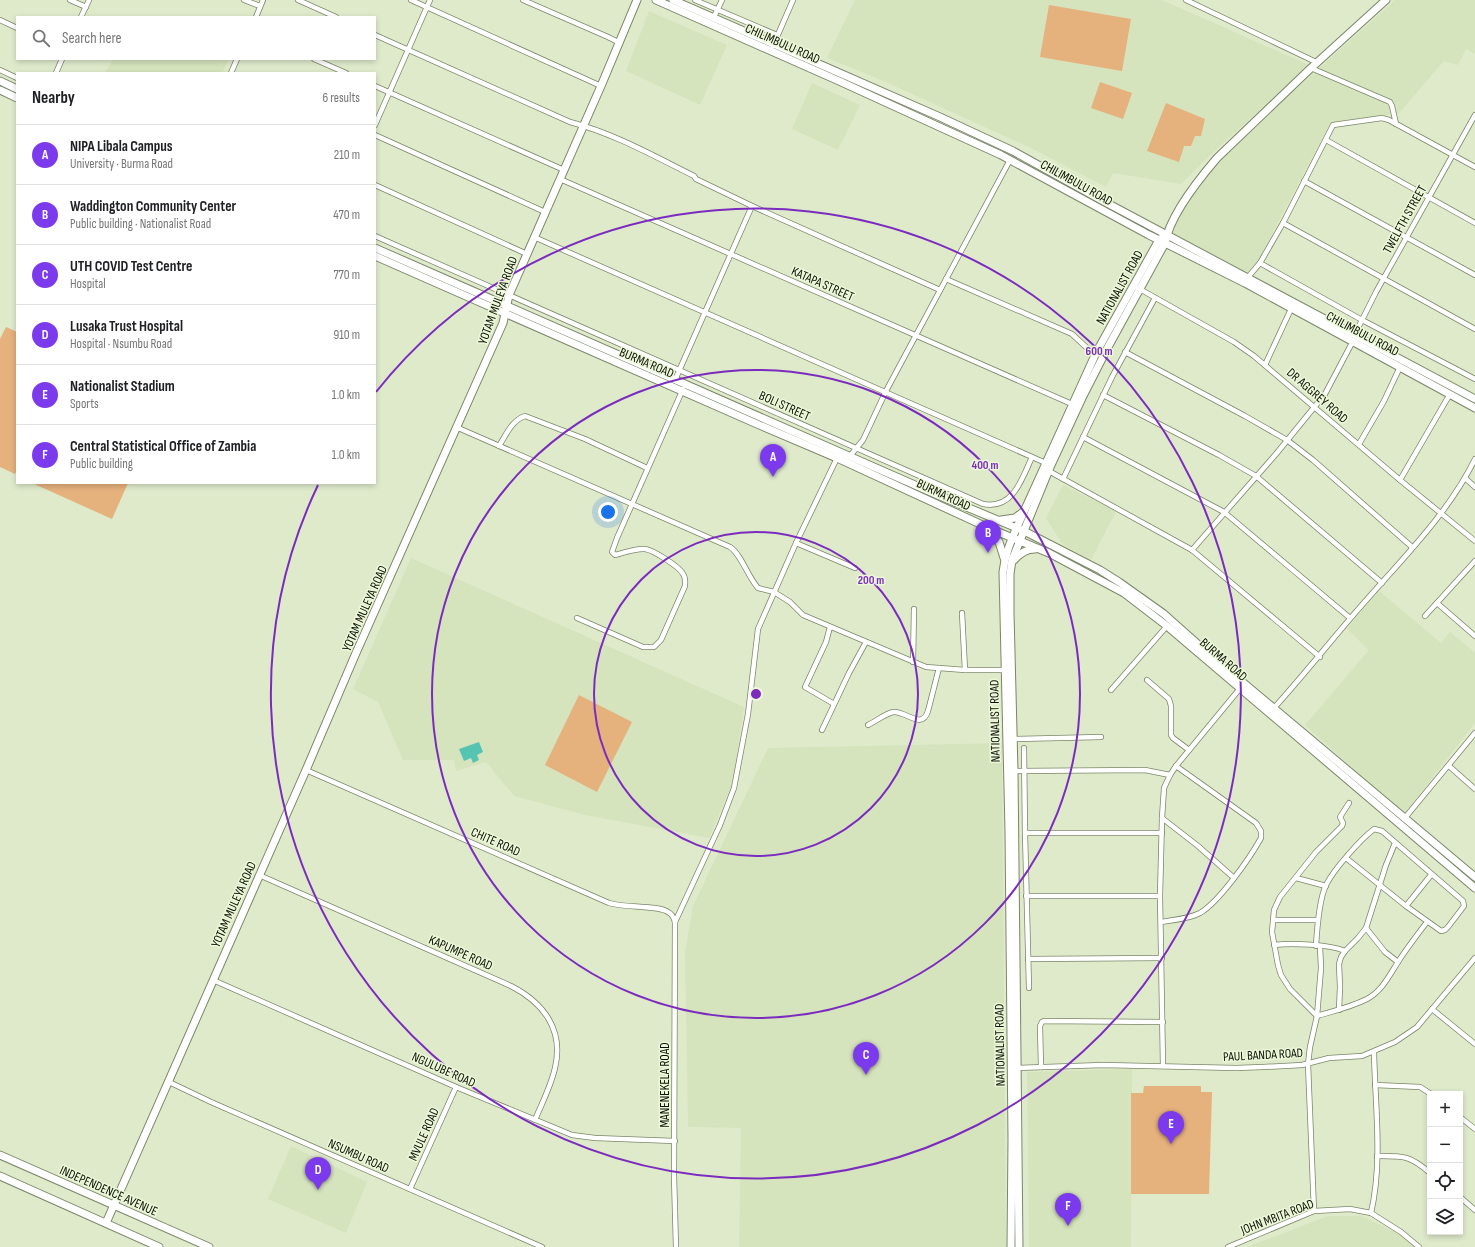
<!DOCTYPE html>
<html lang="en">
<head>
<meta charset="utf-8">
<style>
	:root { --surface:#fff; --page:#f2f2f2; --text:#202124; --muted:#757577; --line:#e0e0e0; --accent:#7c3aed }
	body { margin:0; font-family:"Sofia Sans Condensed",sans-serif; background:var(--page); color:var(--text) }
	.controls { position:absolute; right:12px; bottom:12px; display:grid; overflow:hidden; border-radius:0px; box-shadow:0 2px 6px #0003 }
	.controls button { width:36px; height:36px; display:grid; place-items:center; padding:0; border:0; border-bottom:1px solid var(--line); background:var(--surface); color:var(--text); font:20px sans-serif }
	.you { position:absolute; left:608px; top:512px; width:14px; height:14px; margin:-10px; border:3px solid #fff; border-radius:50%; background:#1a73e8; box-shadow:0 0 0 6px #1a73e833 }
	.badge { display:grid; place-items:center; width:26px; height:26px; border-radius:50%; background:var(--accent); color:#fff; font-size:13px; font-weight:700 }
	.pin { position:absolute; translate:-50% -33px; filter:drop-shadow(0 1px 2px #0008) }
	.pin::after { content:''; position:absolute; top:21px; width:14px; height:12px; background:inherit; clip-path:polygon(0 0,100% 0,50% 100%) }
	.list { margin:0; padding:0; list-style:none }
	h2 { display:flex; justify-content:space-between; align-items:center; height:52px; margin:0; padding:0 16px; font-size:17px }
	h2 small { font-size:13px; font-weight:400; color:var(--muted) }
	.list li { display:grid; grid-template-columns:26px 1fr auto; gap:12px; align-items:center; box-sizing:border-box; height:60px; padding:0 16px; border-top:1px solid var(--line) }
	.list b { display:block; font-size:15px; white-space:nowrap }
	.list p { margin:0; font-size:13px; white-space:nowrap; color:var(--muted) }
	.list em { font-size:13px; font-style:normal; color:var(--muted) }
	.icon { flex:none; width:22px; height:22px; fill:none; stroke:currentColor; stroke-width:2; stroke-linecap:round; stroke-linejoin:round }
	.map { position:relative; flex:none; width:1475px; height:1247px; overflow:hidden }
	.search { position:absolute; background:var(--surface); box-shadow:0 2px 6px #0003; left:16px; top:16px; width:360px; height:44px; display:flex; align-items:center; gap:10px; box-sizing:border-box; padding:0 14px; border-radius:0px; color:var(--muted); font-size:15px }
	.panel { position:absolute; background:var(--surface); box-shadow:0 2px 6px #0003; left:16px; top:72px; width:360px; height:412px; border-radius:0px }
	.map>svg:first-child { display:block }
	.built { fill:#d6e4bd }
	.green { fill:#e5b17d }
	.water { fill:#56c4b3 }
	.lines { fill:none; stroke-linecap:round; stroke-linejoin:round }
	.street-casing { stroke:#7b8669; stroke-width:6 }
	.secondary-casing { stroke:#7b8669; stroke-width:9 }
	.street { stroke:#fff; stroke-width:4.5 }
	.secondary { stroke:#fff; stroke-width:7 }
	.ring { fill:none; stroke:#7b2cbf; stroke-width:2 }
	.labels { text-anchor:middle; stroke-width:3; stroke-linejoin:round; paint-order:stroke }
	.street-label { font-size:13px; fill:#0b0f05; stroke:#ecf8d8 }
	.centre { fill:#7b2cbf; stroke:#ecf8d8; stroke-width:2 }
	.ring-label { font-size:12px; text-anchor:middle; font-weight:bold; fill:#7b2cbf; stroke:#ecf8d8; stroke-width:3; stroke-linejoin:round; paint-order:stroke }
</style>
</head>
<body>
<div class="map">
<svg width="1475" height="1247" viewBox="0 0 1475 1247">
	<rect width="100%" height="100%" fill="#dfeacb"/>
	<g class="built">
		<path d="M 855,0 L 1162,0 L 1309,65 L 1208,157 L 1181,184 L 1113,173 L 1106,187 L 1035,150 L 879,79 L 827,58 Z"/>
		<path d="M 1395,0 L 1475,0 L 1475,54 L 1466,49 L 1458,65 L 1444,61 L 1399,113 L 1330,123 L 1258,261 L 1247,272 L 1172,233 L 1189,198 L 1216,161 Z"/>
		<path d="M 649,11 L 727,45 L 700,105 L 626,71 Z"/>
		<path d="M 113,59 L 229,59 L 222,73 L 105,73 Z"/>
		<path d="M 812,83 L 860,105 L 838,150 L 792,129 Z"/>
		<path d="M 1063,485 L 1116,511 L 1091,560 L 1063,545 L 1046,518 Z"/>
		<path d="M 411,558 L 744,707 L 733,782 L 709,838 L 585,815 L 514,796 L 486,762 L 456,771 L 454,760 L 403,760 L 378,702 L 353,689 Z"/>
		<path d="M 1378,590 L 1441,643 L 1450,632 L 1475,653 L 1475,723 L 1405,813 L 1367,781 L 1305,725 L 1369,650 L 1347,629 Z"/>
		<path d="M 1002,743 L 1006,1247 L 739,1247 L 741,1128 L 688,1127 L 685,952 L 693,906 L 768,748 Z"/>
		<path d="M 1132,1069 L 1131,1247 L 1029,1247 L 1027,1072 Z"/>
		<path d="M 291,1146 L 367,1182 L 346,1233 L 268,1199 Z"/>
		<path d="M 1328,1216 L 1362,1216 L 1410,1239 L 1418,1247 L 1247,1247 Z"/>
	</g>
	<g class="green">
		<path d="M 1049,5 L 1131,19 L 1122,71 L 1040,57 Z"/>
		<path d="M 1100,82 L 1132,93 L 1123,119 L 1091,108 Z"/>
		<path d="M 1166,103 L 1205,119 L 1201,136 L 1195,136 L 1191,146 L 1184,146 L 1179,162 L 1147,151 Z"/>
		<path d="M 6,327 L 17,332 L 17,470 L 15,474 L 0,467 L 0,339 Z"/>
		<path d="M 32,483 L 128,483 L 112,519 Z"/>
		<path d="M 579,695 L 632,722 L 597,792 L 545,765 Z"/>
		<path d="M 1144,1086 L 1201,1086 L 1201,1092 L 1212,1092 L 1209,1194 L 1131,1194 L 1131,1093 L 1143,1093 Z"/>
	</g>
	<path class="water" d="M 479,742 L 483,752 L 477,755 L 479,760 L 473,763 L 471,758 L 464,761 L 459,749 Z"/>
	<g class="lines">
		<g class="street-casing">
			<g id="street">
				<path d="M 70,0 L 86,7"/>
				<path d="M 244,0 L 260,6"/>
				<path d="M 298,0 L 336,17"/>
				<path d="M 411,0 L 601,86"/>
				<path d="M 523,0 L 608,37 L 620,43"/>
				<path d="M 695,0 L 777,35"/>
				<path d="M 1186,0 L 1318,63"/>
				<path d="M 81,17 L 89,0"/>
				<path d="M 256,17 L 263,0"/>
				<path d="M 713,19 L 722,0"/>
				<path d="M 0,20 L 17,28"/>
				<path d="M 375,35 L 570,122 C 613,133 654,156 694,176 L 696,179 L 752,206 L 940,290"/>
				<path d="M 773,46 L 793,0"/>
				<path d="M 314,59 L 346,73"/>
				<path d="M 1311,68 L 1390,102 L 1392,106 L 1396,124"/>
				<path d="M 0,70 L 17,78"/>
				<path d="M 56,73 L 62,59"/>
				<path d="M 231,73 L 237,59"/>
				<path d="M 375,86 L 564,170"/>
				<path d="M 375,125 L 430,0"/>
				<path d="M 375,135 L 545,212"/>
				<path d="M 1326,140 L 1475,223"/>
				<path d="M 560,179 L 1074,405"/>
				<path d="M 1304,181 L 1475,275"/>
				<path d="M 375,185 L 527,254"/>
				<path d="M 1283,223 L 1475,329"/>
				<path d="M 375,236 L 983,504 C 1013,510 1022,479 1032,457"/>
				<path d="M 534,237 L 1048,464"/>
				<path d="M 1260,263 L 1362,320 L 1475,379"/>
				<path d="M 1248,277 L 1260,263 L 1283,223 L 1333,125 L 1382,118 L 1389,120 L 1475,167"/>
				<path d="M 946,279 L 1072,334 L 1087,348 L 1103,356"/>
				<path d="M 1138,288 L 1234,342 L 1254,356 L 1400,480 L 1475,541"/>
				<path d="M 1355,334 L 1376,292 L 1475,115"/>
				<path d="M 1125,352 L 1245,416 L 1287,440 L 1313,460 L 1412,547"/>
				<path d="M 1265,365 L 1291,309"/>
				<path d="M 675,380 L 752,206"/>
				<path d="M 1103,395 L 1219,455 L 1256,476 L 1382,583"/>
				<path d="M 456,427 L 730,547 C 741,554 748,577 758,588 L 774,592 L 790,602 L 803,615 L 926,667 L 965,670 L 1007,670"/>
				<path d="M 1083,437 L 1224,512 L 1350,618"/>
				<path d="M 1359,444 L 1384,401 L 1400,367"/>
				<path d="M 499,446 C 506,435 512,420 525,416 L 585,439 L 647,468"/>
				<path d="M 850,456 L 863,440 L 886,391 L 1010,160"/>
				<path d="M 1047,470 L 1192,550 L 1320,657"/>
				<path d="M 1465,478 L 1475,487"/>
				<path d="M 1063,479 L 1112,377 L 1155,298"/>
				<path d="M 1400,480 L 1450,394"/>
				<path d="M 796,543 L 855,568"/>
				<path d="M 1192,550 L 1276,454 L 1325,394 L 1353,341"/>
				<path d="M 1437,603 L 1475,636"/>
				<path d="M 962,613 L 965,670"/>
				<path d="M 1425,616 L 1475,561"/>
				<path d="M 577,618 L 643,647 L 654,647 L 661,640 L 685,586 C 685,581 686,578 683,574 C 680,567 653,550 645,549 C 635,548 624,553 615,555 L 612,552 L 617,538 L 683,389"/>
				<path d="M 830,627 L 826,642 L 805,687 L 834,704"/>
				<path d="M 913,662 L 914,609"/>
				<path d="M 1147,680 L 1169,699 L 1171,706 L 1171,735 L 1173,738 L 1189,750"/>
				<path d="M 1111,690 L 1167,626"/>
				<path d="M 1273,709 C 1304,675 1332,639 1362,605 C 1402,559 1448,514 1475,459"/>
				<path d="M 868,725 C 876,721 885,714 893,712 C 905,710 922,731 928,711 L 939,668"/>
				<path d="M 822,730 L 849,673 L 866,642"/>
				<path d="M 1013,739 L 1101,737"/>
				<path d="M 1024,748 L 1025,833 L 1029,988"/>
				<path d="M 1449,766 L 1475,789"/>
				<path d="M 306,770 L 609,903 C 624,908 658,905 668,912 C 672,914 674,918 675,922 L 674,1176 L 676,1247"/>
				<path d="M 1014,771 L 1145,770 L 1170,775"/>
				<path d="M 1162,818 L 1198,846 L 1234,878"/>
				<path d="M 1404,819 L 1475,733"/>
				<path d="M 1025,833 L 1162,833"/>
				<path d="M 259,875 L 511,986 C 544,1003 564,1030 555,1068 C 551,1086 542,1103 535,1120"/>
				<path d="M 1296,878 L 1326,886"/>
				<path d="M 1026,896 L 1160,896"/>
				<path d="M 1406,906 L 1431,875"/>
				<path d="M 1273,920 L 1318,920"/>
				<path d="M 675,922 L 720,825 L 734,788 L 748,714 L 758,629 L 796,543 L 838,456"/>
				<path d="M 1161,922 C 1173,920 1189,919 1200,913 C 1219,902 1250,858 1261,838 L 1261,831 L 1256,823 L 1176,766"/>
				<path d="M 1366,928 L 1385,952 L 1398,962"/>
				<path d="M 1274,945 C 1291,943 1329,944 1345,951"/>
				<path d="M 1316,946 C 1317,929 1319,900 1326,885 C 1334,869 1360,840 1374,829 L 1382,831 L 1463,901 L 1464,906 L 1448,927 L 1445,930 L 1441,931 L 1406,906 L 1346,858"/>
				<path d="M 1028,959 L 1162,958"/>
				<path d="M 213,980 L 456,1087 L 572,1135 L 595,1138 L 675,1141"/>
				<path d="M 1432,1009 L 1475,1044"/>
				<path d="M 1339,1010 L 1340,987 L 1339,964 L 1341,957 L 1345,951 L 1358,938 L 1366,928 L 1386,865 L 1395,843"/>
				<path d="M 1317,1016 L 1290,989 L 1281,975 L 1278,965 L 1272,932 L 1274,910 L 1280,897 L 1316,852 L 1342,826 L 1343,823 L 1340,817 L 1349,803"/>
				<path d="M 1317,1016 C 1334,1011 1351,1007 1367,999 C 1382,991 1389,976 1398,962 C 1407,948 1417,935 1427,922"/>
				<path d="M 1163,1066 L 1160,896 L 1162,818 L 1164,788 L 1170,775 L 1176,766 L 1242,686"/>
				<path d="M 1041,1067 L 1040,1026 L 1042,1022 L 1044,1021 L 1163,1022"/>
				<path d="M 1016,1068 L 1103,1065 L 1236,1068 L 1263,1067 L 1302,1065 L 1329,1058 L 1362,1056 L 1395,1042 L 1417,1027 L 1475,958"/>
				<path d="M 169,1082 L 211,1102 L 542,1247"/>
				<path d="M 1375,1085 L 1420,1087 L 1431,1094"/>
				<path d="M 1460,1117 L 1475,1129"/>
				<path d="M 1377,1156 C 1403,1156 1410,1155 1430,1173"/>
				<path d="M 410,1189 L 456,1087"/>
				<path d="M 1460,1197 L 1475,1210"/>
				<path d="M 1314,1211 L 1308,1064 L 1310,1047 L 1317,1016 L 1321,968 L 1320,946"/>
				<path d="M 1371,1213 C 1383,1161 1375,1105 1374,1052"/>
				<path d="M 1228,1247 L 1314,1211 L 1350,1209 L 1371,1213 L 1401,1232 L 1419,1247"/>
			</g>
		</g>
		<g class="secondary-casing">
			<g id="secondary">
				<path d="M 656,0 L 839,81 L 1001,155 L 1149,235 L 1245,283 L 1475,408"/>
				<path d="M 673,0 L 940,117 L 1013,151 L 1105,202 L 1475,399"/>
				<path d="M 0,81 L 17,89"/>
				<path d="M 0,90 L 17,98"/>
				<path d="M 375,248 L 940,496 L 1024,531 L 1100,570 L 1119,582 L 1164,614 L 1209,654 L 1475,877"/>
				<path d="M 375,256 L 757,424 L 837,458 L 991,529 L 1049,553 L 1124,593 L 1167,626 L 1475,888"/>
				<path d="M 1001,520 L 1015,518 L 1023,512"/>
				<path d="M 988,529 L 999,542 L 1004,558"/>
				<path d="M 1014,560 C 1020,553 1026,549 1035,549"/>
				<path d="M 0,1155 L 209,1247"/>
				<path d="M 0,1176 L 159,1247"/>
				<path d="M 106,1223 L 306,770 L 356,653 L 503,323 L 509,295 L 601,86 L 637,0"/>
				<path d="M 1011,1247 L 1012,1139 L 1009,831 L 1003,572 C 1005,555 1010,543 1017,527 L 1096,353 L 1159,240 L 1167,234"/>
				<path d="M 1019,1247 L 1014,771 L 1010,613 L 1010,574 L 1012,560 L 1051,465 L 1082,398 L 1108,347 L 1165,243 C 1170,216 1199,179 1217,158 L 1311,68 L 1386,0"/>
			</g>
		</g>
		<use href="#street" class="street"/>
		<use href="#secondary" class="secondary"/>
	</g>
	<g class="ring">
		<circle cx="756" cy="694" r="162"/>
		<circle cx="756" cy="694" r="324"/>
		<path d="M376 392A485 485 0 1 1 318 485"/>
	</g>
	<g class="labels">
		<g class="street-label">
			<text transform="translate(783 43) rotate(24)" y="5">CHILIMBULU ROAD</text>
			<text transform="translate(1077 182) rotate(29)" y="5">CHILIMBULU ROAD</text>
			<text transform="translate(1404 219) rotate(-61)" y="5">TWELFTH STREET</text>
			<text transform="translate(823 283) rotate(24)" y="5">KATAPA STREET</text>
			<text transform="translate(1119 287) rotate(-61)" y="5">NATIONALIST ROAD</text>
			<text transform="translate(497 300) rotate(-70)" y="5">YOTAM MULEYA ROAD</text>
			<text transform="translate(1363 333) rotate(28)" y="5">CHILIMBULU ROAD</text>
			<text transform="translate(647 362) rotate(23)" y="5">BURMA ROAD</text>
			<text transform="translate(1318 395) rotate(41)" y="5">DR AGGREY ROAD</text>
			<text transform="translate(785 405) rotate(24)" y="5">BOLI STREET</text>
			<text transform="translate(944 494) rotate(25)" y="5">BURMA ROAD</text>
			<text transform="translate(364 608) rotate(-66)" y="5">YOTAM MULEYA ROAD</text>
			<text transform="translate(1224 659) rotate(41)" y="5">BURMA ROAD</text>
			<text transform="translate(994 721) rotate(-91)" y="5">NATIONALIST ROAD</text>
			<text transform="translate(496 841) rotate(24)" y="5">CHITE ROAD</text>
			<text transform="translate(233 904) rotate(-66)" y="5">YOTAM MULEYA ROAD</text>
			<text transform="translate(461 952) rotate(24)" y="5">KAPUMPE ROAD</text>
			<text transform="translate(999 1045) rotate(-91)" y="5">NATIONALIST ROAD</text>
			<text transform="translate(1263 1054) rotate(-3)" y="5">PAUL BANDA ROAD</text>
			<text transform="translate(444 1069) rotate(24)" y="5">NGULUBE ROAD</text>
			<text transform="translate(664 1085) rotate(-90)" y="5">MANENEKELA ROAD</text>
			<text transform="translate(423 1134) rotate(-66)" y="5">MVULE ROAD</text>
			<text transform="translate(359 1155) rotate(24)" y="5">NSUMBU ROAD</text>
			<text transform="translate(109 1190) rotate(24)" y="5">INDEPENDENCE AVENUE</text>
			<text transform="translate(1277 1216) rotate(-21)" y="5">JOHN MBITA ROAD</text>
		</g>
	</g>
	<circle cx="756" cy="694" r="6" class="centre"/>
	<g class="ring-label">
		<text x="1099" y="355">600 m</text>
		<text x="985" y="469">400 m</text>
		<text x="871" y="584">200 m</text>
	</g>
</svg>
<div class="controls">
<button>+</button>
<button>−</button>
<button><svg class="icon" aria-label="locate" viewBox="0 0 24 24"><circle cx="12" cy="12" r="6"/><path d="M12 2v4M12 18v4M2 12h4M18 12h4"/></svg></button>
<button><svg class="icon" aria-label="layers" viewBox="0 0 24 24"><path d="M12 4l9 5-9 5-9-5zM3 14l9 5 9-5"/></svg></button>
</div>
<div class="you"></div>
<div class="pin badge" style="left:773px;top:477px">A</div>
<div class="pin badge" style="left:988px;top:553px">B</div>
<div class="pin badge" style="left:866px;top:1075px">C</div>
<div class="pin badge" style="left:318px;top:1190px">D</div>
<div class="pin badge" style="left:1171px;top:1144px">E</div>
<div class="pin badge" style="left:1068px;top:1226px">F</div>
<div class="search"><svg class="icon" aria-label="search" viewBox="0 0 24 24"><circle cx="10" cy="10" r="6"/><path d="M15 15l6 6"/></svg>Search here</div>
<section class="panel">
<h2>Nearby<small>6 results</small></h2>
<ul class="list">
<li><span class="badge">A</span><div><b>NIPA Libala Campus</b><p>University · Burma Road</p></div><em>210 m</em></li>
<li><span class="badge">B</span><div><b>Waddington Community Center</b><p>Public building · Nationalist Road</p></div><em>470 m</em></li>
<li><span class="badge">C</span><div><b>UTH COVID Test Centre</b><p>Hospital</p></div><em>770 m</em></li>
<li><span class="badge">D</span><div><b>Lusaka Trust Hospital</b><p>Hospital · Nsumbu Road</p></div><em>910 m</em></li>
<li><span class="badge">E</span><div><b>Nationalist Stadium</b><p>Sports</p></div><em>1.0 km</em></li>
<li><span class="badge">F</span><div><b>Central Statistical Office of Zambia</b><p>Public building</p></div><em>1.0 km</em></li>
</ul>
</section>
</div>
</body>
</html>
